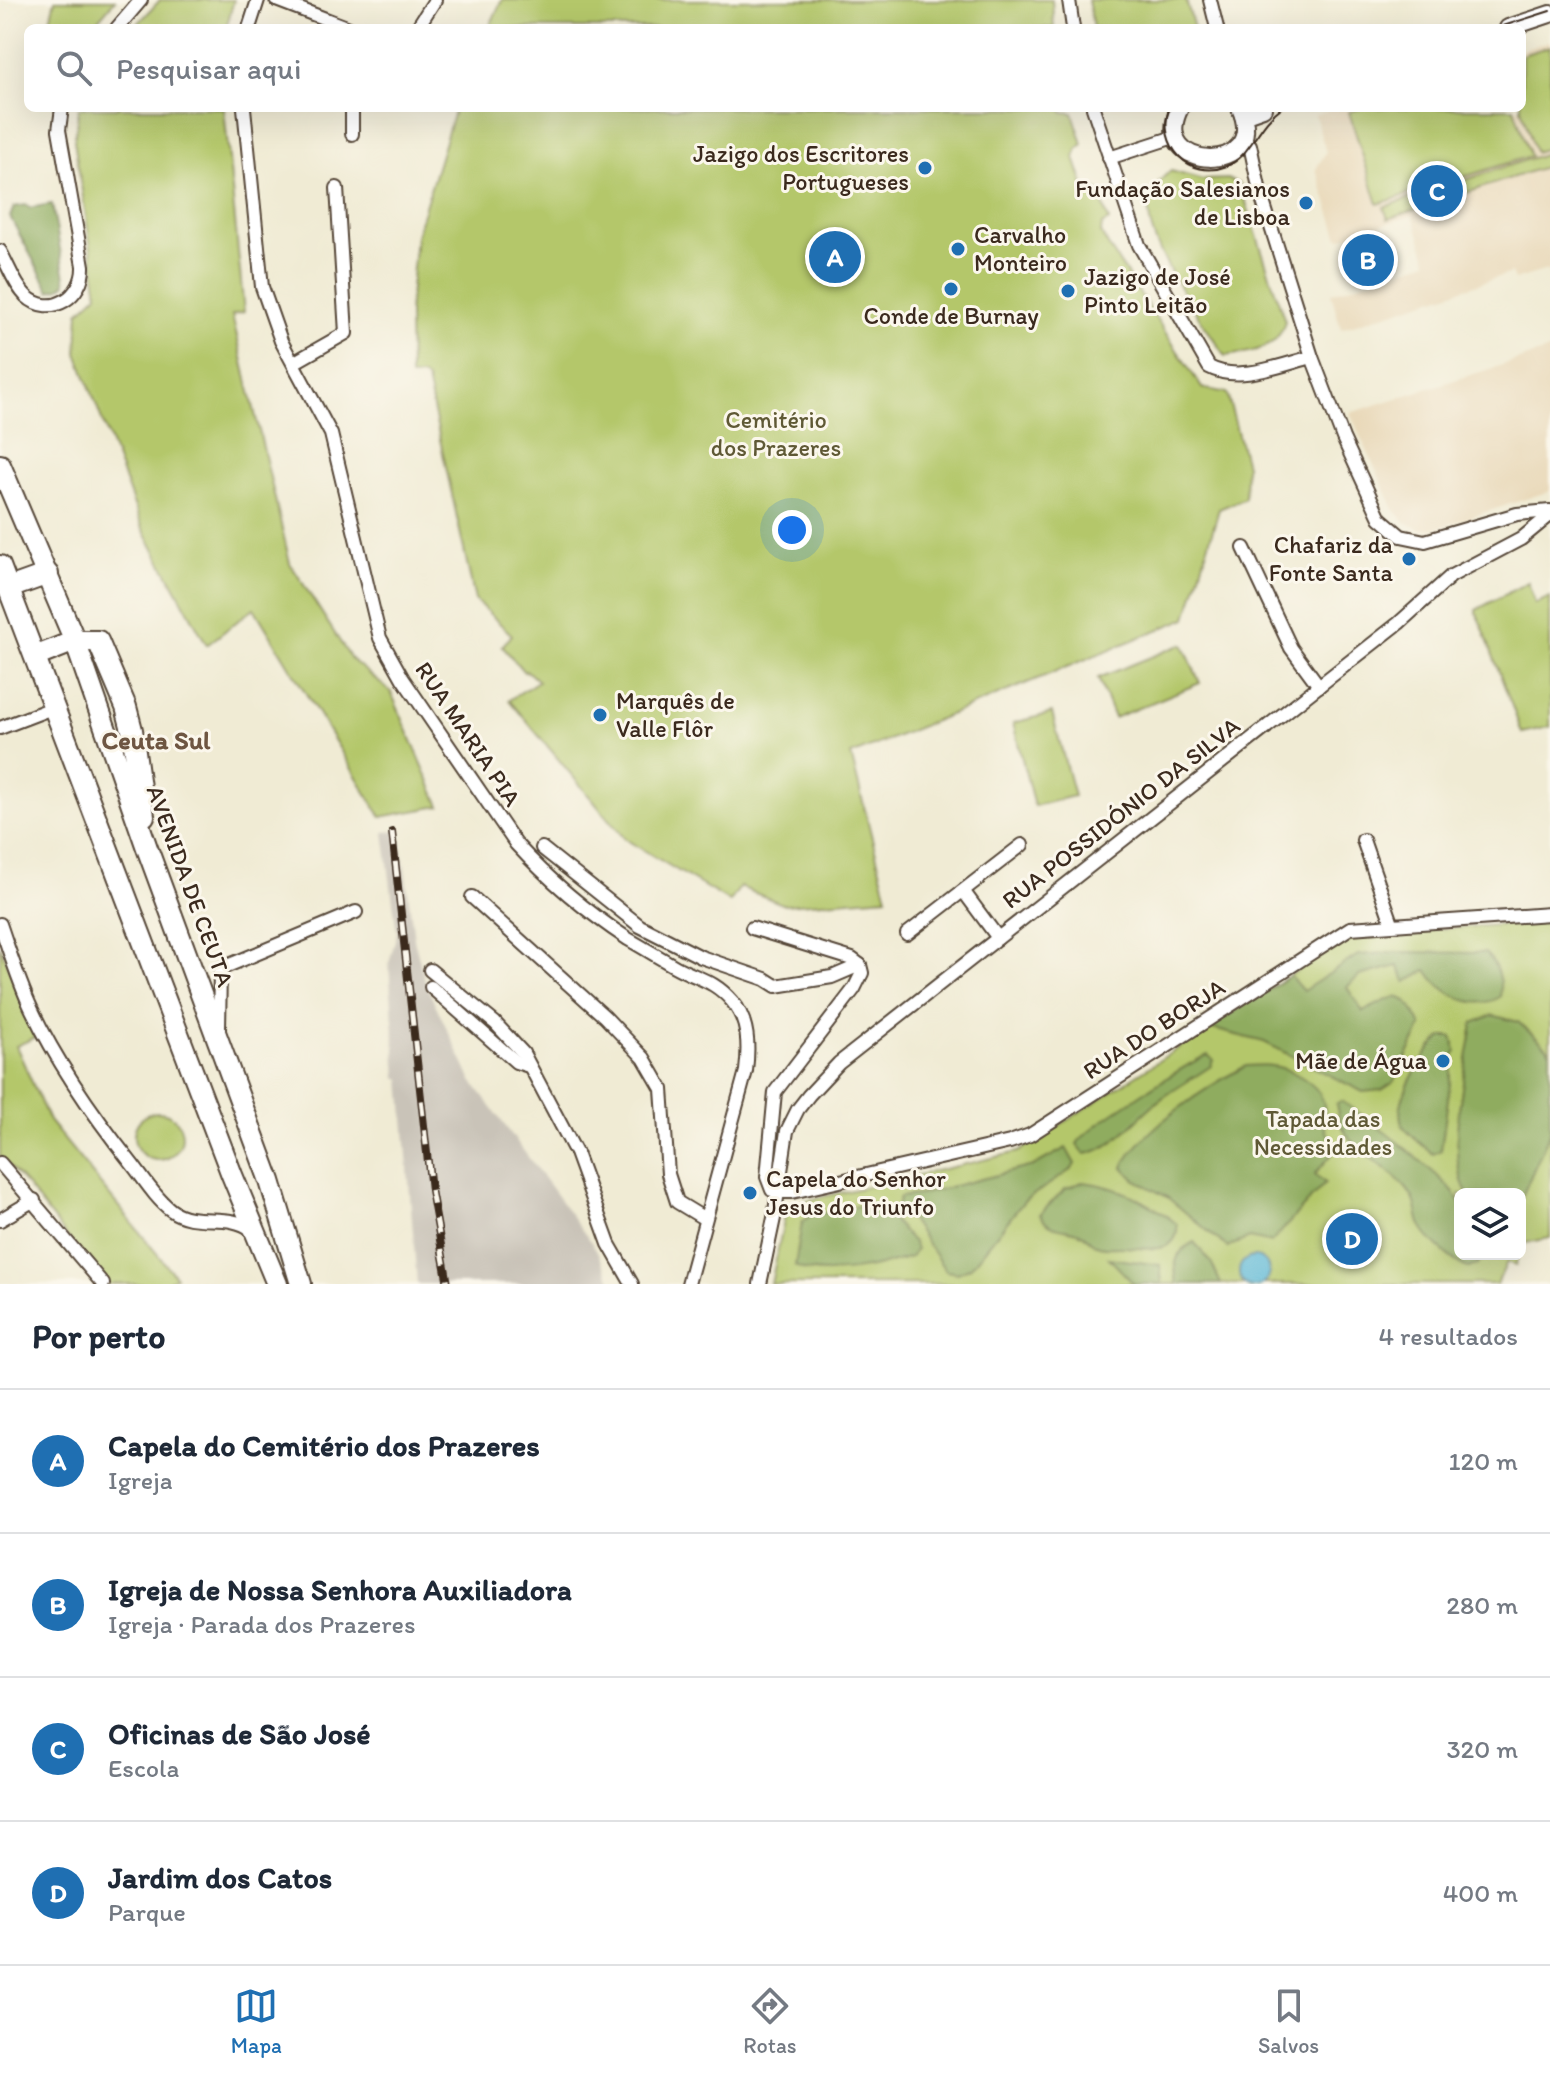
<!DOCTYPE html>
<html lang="pt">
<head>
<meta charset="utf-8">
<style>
	:root { --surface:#fff; --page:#f2f2f3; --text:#1f2937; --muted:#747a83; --line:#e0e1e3; --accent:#1f6fb2 }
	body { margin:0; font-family:Itim,sans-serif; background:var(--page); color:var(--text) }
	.controls { position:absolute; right:24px; bottom:24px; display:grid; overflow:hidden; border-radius:12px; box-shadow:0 8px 32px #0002 }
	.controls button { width:72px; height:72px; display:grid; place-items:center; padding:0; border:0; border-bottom:2px solid var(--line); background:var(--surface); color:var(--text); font:40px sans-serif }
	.you { position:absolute; left:792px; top:530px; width:28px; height:28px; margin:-20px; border:6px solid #fff; border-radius:50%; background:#1a73e8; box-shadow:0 0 0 12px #1a73e833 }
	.badge { display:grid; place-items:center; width:52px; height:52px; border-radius:50%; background:var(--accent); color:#fff; font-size:26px; font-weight:700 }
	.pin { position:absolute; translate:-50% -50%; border:4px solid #fff; box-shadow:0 2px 8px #0006 }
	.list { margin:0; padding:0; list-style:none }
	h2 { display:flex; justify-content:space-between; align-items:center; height:104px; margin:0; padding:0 32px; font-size:34px }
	h2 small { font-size:26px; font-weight:400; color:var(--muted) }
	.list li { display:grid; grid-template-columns:52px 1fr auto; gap:24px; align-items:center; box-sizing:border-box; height:144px; padding:0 32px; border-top:2px solid var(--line) }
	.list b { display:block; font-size:30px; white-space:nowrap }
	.list p { margin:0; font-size:26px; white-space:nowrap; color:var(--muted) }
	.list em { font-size:26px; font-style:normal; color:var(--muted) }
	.icon { flex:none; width:44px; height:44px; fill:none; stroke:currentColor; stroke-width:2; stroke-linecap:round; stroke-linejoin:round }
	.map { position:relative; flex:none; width:1550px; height:1284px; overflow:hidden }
	.search { position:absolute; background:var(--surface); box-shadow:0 8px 32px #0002; left:24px; right:24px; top:24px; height:88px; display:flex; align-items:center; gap:20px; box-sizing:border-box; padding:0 28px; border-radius:12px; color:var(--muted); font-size:30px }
	.sheet { height:680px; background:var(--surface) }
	nav { display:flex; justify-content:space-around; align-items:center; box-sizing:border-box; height:112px; border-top:2px solid var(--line); background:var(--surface); font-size:22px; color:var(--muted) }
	nav a { display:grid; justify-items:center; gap:4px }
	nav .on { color:var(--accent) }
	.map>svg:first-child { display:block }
	.built { fill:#e9d9ba }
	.industrial { fill:#c9c3b8 }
	.green { fill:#b4c76b; stroke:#787844; stroke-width:2 }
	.forest { fill:#8fac5f; stroke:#656b3e; stroke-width:2 }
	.water { fill:#57b6d5; stroke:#49707a; stroke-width:2 }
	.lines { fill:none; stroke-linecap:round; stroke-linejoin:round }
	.minor-casing { stroke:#564739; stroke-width:16 }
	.tertiary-casing { stroke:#564739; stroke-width:20 }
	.trunk-casing { stroke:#564739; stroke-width:24 }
	.minor { stroke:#fff; stroke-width:12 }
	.tertiary { stroke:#fff; stroke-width:16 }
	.trunk { stroke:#fff; stroke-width:20 }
	.tram { stroke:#3b2a1e; stroke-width:2 }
	.rail-casing { stroke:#3b2a1e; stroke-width:8 }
	.rail { stroke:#fbf7ec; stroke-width:5; stroke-dasharray:15; stroke-linecap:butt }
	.poi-dot { fill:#1f6fb2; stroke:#fbf7ec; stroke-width:3 }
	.labels { text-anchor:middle; stroke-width:6; stroke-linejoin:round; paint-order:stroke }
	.poi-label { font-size:24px; fill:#3b2a1e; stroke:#fbf7ec; text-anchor:end }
	.park-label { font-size:24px; fill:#5f5935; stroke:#fbf7ec }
	.street-label { font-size:24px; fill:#3b2a1e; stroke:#fbf7ec }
	.neighbourhood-label { font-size:26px; font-weight:bold; fill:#6e5642; stroke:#fbf7ec }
</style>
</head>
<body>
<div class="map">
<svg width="1550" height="1284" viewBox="0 0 1550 1284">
	<rect width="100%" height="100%" fill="#fbf7ec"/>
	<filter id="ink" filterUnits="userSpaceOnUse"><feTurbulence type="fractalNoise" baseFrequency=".0125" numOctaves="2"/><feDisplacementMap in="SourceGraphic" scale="16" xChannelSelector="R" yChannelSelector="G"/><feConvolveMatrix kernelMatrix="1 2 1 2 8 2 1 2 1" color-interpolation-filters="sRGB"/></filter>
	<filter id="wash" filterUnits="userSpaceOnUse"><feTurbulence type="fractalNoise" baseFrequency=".006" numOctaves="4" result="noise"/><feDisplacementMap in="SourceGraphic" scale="32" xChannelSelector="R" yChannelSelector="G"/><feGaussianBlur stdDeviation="1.8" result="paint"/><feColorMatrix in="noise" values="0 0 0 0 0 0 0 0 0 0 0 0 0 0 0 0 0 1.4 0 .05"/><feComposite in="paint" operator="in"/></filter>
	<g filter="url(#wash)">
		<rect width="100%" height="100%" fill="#f0ebd4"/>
		<g class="built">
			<path d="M 1550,41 L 1550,278 L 1547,270 L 1514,280 L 1511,273 L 1341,329 L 1331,293 L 1428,261 L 1413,215 L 1339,238 L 1316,169 L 1326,152 L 1315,115 L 1337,108 L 1522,108 L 1522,50 Z"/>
			<path d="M 1550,350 L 1550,491 L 1434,529 L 1420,529 L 1405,522 L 1394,509 L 1350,413 Z"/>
		</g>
		<path class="industrial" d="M 400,831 L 414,939 L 426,985 L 472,1081 L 596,1249 L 613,1284 L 417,1284 L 401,1079 L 397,1078 L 389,963 L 397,933 L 384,832 Z"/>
		<g class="green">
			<path d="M 55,0 L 115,0 L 91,28 L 48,28 Z"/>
			<path d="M 160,0 L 234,0 L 226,28 L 134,28 Z"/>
			<path d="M 502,0 L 1052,0 L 1054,28 L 489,28 Z"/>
			<path d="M 1088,0 L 1186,0 L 1194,28 L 1093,28 Z"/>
			<path d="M 1550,46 L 1550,147 L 1535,152 L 1521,108 L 1522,55 Z"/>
			<path d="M 79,108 L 224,108 L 244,312 L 232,315 L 290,563 L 351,659 L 391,692 L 440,806 L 381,817 L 254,608 L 207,645 L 143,529 L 77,353 L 79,312 L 98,294 L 74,140 Z"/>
			<path d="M 455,108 L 1061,108 L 1063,112 L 1073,113 L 1083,144 L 1078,148 L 1075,158 L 1084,185 L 1093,191 L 1098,190 L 1109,221 L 1102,225 L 1101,233 L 1109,247 L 1202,388 L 1227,393 L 1246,465 L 1245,498 L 1219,509 L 1187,618 L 851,755 L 887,897 L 785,905 L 740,887 L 730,902 L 625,839 L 509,700 L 538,681 L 527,671 L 524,672 L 502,646 L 512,635 L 475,600 L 427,380 L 422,376 L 410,377 L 409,310 L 416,236 Z"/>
			<path d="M 1362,108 L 1514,108 L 1530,156 L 1378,204 L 1349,112 Z"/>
			<path d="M 1550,152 L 1550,165 L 1388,219 L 1384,207 Z"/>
			<path d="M 1171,171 L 1203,180 L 1228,179 L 1240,184 L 1285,321 C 1277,351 1252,352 1225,356 C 1204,323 1145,246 1149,207 C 1150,192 1159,179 1171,171 Z"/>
			<path d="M 1528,582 L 1535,604 L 1550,597 L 1550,727 L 1522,733 L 1476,610 Z"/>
			<path d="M 1183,644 L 1200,683 L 1114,718 L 1098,678 Z"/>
			<path d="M 1052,713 L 1074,796 L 1034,806 L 1013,723 Z"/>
			<path d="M 1550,922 L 1550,1238 L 1521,1244 L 1520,1246 L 1520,1194 L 1460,1194 L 1460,1254 L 1518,1254 L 1516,1265 L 1507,1262 L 1497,1284 L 771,1284 L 787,1205 L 1018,1152 L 1354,934 Z"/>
			<path d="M 0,946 L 36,1037 L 16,1046 L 49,1121 L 176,1277 L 163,1284 L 104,1284 L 27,1186 L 0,1156 Z"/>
			<circle cx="158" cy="1136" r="24"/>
		</g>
		<g class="forest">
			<path d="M 52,204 L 66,283 L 60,288 L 50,291 L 10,217 L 14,207 L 26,205 L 29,208 Z"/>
			<path d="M 1400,952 L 1485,953 C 1497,964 1502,981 1500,997 C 1474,1012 1441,993 1427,970 L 1406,982 L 1398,966 L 1359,976 L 1347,987 L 1363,1012 C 1398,995 1401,986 1422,1026 L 1394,1082 L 1382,1090 L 1363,1092 L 1264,1042 L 1209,1028 L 1290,976 L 1303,991 L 1358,955 Z"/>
			<path d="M 1492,1015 L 1518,1022 L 1547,1047 L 1550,1052 L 1550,1132 L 1520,1201 L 1520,1194 L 1468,1194 C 1443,1154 1467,1068 1473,1023 Z"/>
			<path d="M 1442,1037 L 1452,1037 L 1457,1052 L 1454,1055 L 1441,1150 L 1433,1154 C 1424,1146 1411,1137 1404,1127 C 1389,1105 1425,1051 1442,1037 Z"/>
			<path d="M 1208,1055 L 1213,1060 L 1211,1066 C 1192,1079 1170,1091 1152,1106 C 1133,1122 1112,1150 1085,1154 L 1077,1144 C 1084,1129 1189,1062 1208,1055 Z"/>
			<path d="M 1246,1066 C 1254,1066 1264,1064 1272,1066 C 1289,1068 1318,1083 1323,1101 C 1330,1124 1314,1124 1339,1146 L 1315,1174 L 1325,1183 L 1271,1243 L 1250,1238 L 1227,1247 L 1167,1197 L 1134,1179 L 1123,1167 C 1140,1130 1209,1085 1246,1066 Z"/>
			<path d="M 1341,1101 C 1364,1115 1452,1181 1460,1203 C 1464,1214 1460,1241 1460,1254 L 1483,1254 L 1478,1264 L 1469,1268 C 1456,1265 1429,1240 1422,1228 C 1414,1212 1421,1206 1406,1188 C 1378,1154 1343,1154 1336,1104 Z"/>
			<path d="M 1066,1148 L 1075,1164 L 1072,1169 L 1024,1201 L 971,1267 L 958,1273 L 946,1271 L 907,1214 L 897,1206 L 900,1197 L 918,1195 L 1033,1166 Z"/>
			<path d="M 1082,1182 C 1119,1186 1149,1201 1177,1224 C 1180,1255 1146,1249 1125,1247 C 1117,1247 1107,1248 1099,1246 C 1091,1243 1086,1235 1078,1232 C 1063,1228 1047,1229 1040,1214 L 1065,1189 Z"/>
			<path d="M 871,1203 L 879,1205 L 913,1242 L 916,1249 L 911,1257 C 881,1266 823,1280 795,1266 L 802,1223 L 809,1216 Z"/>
			<path d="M 1194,1242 L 1211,1262 L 1221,1284 L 1177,1284 C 1173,1264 1175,1252 1194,1242 Z"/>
			<path d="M 1109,1258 L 1160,1265 L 1162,1284 L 1134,1284 Z"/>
		</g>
		<circle class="water" cx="1254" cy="1272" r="15"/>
	</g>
	<g filter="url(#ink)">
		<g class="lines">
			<g class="minor-casing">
				<g id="minor">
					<path d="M 276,0 L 349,28"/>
					<path d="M 1069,0 L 1073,28"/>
					<path d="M 1210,0 L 1217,28"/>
					<path d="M 117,28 L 141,0"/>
					<path d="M 249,28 L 258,0"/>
					<path d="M 417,28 L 435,0"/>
					<path d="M 244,108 L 262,287 L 281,341 L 331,434 L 380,638 L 403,679 L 516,844 C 549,880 587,912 628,939 C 644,948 660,958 676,967 C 698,979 714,980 732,1001 C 749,1021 749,1046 746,1071 L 688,1284"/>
					<path d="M 352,108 L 352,134"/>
					<path d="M 1093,108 L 1139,245 L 1209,367 C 1238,383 1281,365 1312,357"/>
					<path d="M 1242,137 L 1250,145 L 1260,192 L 1312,357 L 1343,438 L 1380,518 L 1401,536 L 1425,541 L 1517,514 L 1550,511"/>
					<path d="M 1109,158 L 1177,136"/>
					<path d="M 0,251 C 8,265 14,284 26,296 C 51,319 84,296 83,266 L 59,130 L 62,108"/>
					<path d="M 295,362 L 346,333 L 337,188"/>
					<path d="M 1244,548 L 1291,648 L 1319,686"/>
					<path d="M 0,728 L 55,707"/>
					<path d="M 1363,840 L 1392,923"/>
					<path d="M 542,848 L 640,926 L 701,957 L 765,979 L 776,986 L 832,977 L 860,965 L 862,973 L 854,989 L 775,1092 L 767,1177 L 772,1190 L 779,1192"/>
					<path d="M 964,892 L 998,938"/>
					<path d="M 472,897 L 605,1017 L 644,1058 L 662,1089 L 668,1174 L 677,1202 L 705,1219"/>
					<path d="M 0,924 C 10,953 19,983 32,1010 C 58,1065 94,1116 132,1164 C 143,1178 156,1199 171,1210 C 195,1228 229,1211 252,1230"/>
					<path d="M 752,928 L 852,959 L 860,965"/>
					<path d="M 907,934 L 1022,845"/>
					<path d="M 430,970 L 495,1023 L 523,1053 L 576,1153 L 609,1244 L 632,1284"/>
					<path d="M 431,987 L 516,1062 L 529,1066"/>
					<path d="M 219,1030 L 220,969 L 356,912"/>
					<path d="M 0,1163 L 103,1284"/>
					<path d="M 779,1192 L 792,1192 L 1010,1142 L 1030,1135 L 1350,928 L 1550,914"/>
					<path d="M 0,1220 L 34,1200"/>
					<path d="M 760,1284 L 774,1218 L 787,1131 L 798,1109 L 809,1095 L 839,1063 L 1399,623 L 1451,576 L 1521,539 L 1550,515"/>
				</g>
			</g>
			<g class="tertiary-casing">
				<g id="tertiary">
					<path d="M 1508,28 L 1550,14"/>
					<path d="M 1180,108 C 1147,173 1271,176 1240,108"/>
					<path d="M 1243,115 L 1263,108"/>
				</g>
			</g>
			<g class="trunk-casing">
				<g id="trunk">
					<path d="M 0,465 L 75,641 L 147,848 L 270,1181 L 301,1284"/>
					<path d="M 0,566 L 232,1175 L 277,1284"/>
					<path d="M 9,588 L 48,574"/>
					<path d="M 37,656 L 75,641 L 98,641 L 126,707 L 132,730 L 144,816"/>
				</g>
			</g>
			<use href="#minor" class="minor"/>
			<use href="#tertiary" class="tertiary"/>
			<use href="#trunk" class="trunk"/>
			<g class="tram">
				<path d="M 1497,28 L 1550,11"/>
				<path d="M 1169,108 C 1157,145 1189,181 1227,166 C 1250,157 1258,124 1281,108"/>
			</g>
			<g class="rail-casing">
				<path id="rail" d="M 392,832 L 431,1190 L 448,1284"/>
			</g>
			<use href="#rail" class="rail"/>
		</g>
	</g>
	<g class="poi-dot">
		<circle cx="925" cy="168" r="8"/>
		<circle cx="1306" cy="203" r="8"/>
		<circle cx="958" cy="249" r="8"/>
		<circle cx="951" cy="289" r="8"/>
		<circle cx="1068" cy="291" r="8"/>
		<circle cx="1409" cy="559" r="8"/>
		<circle cx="600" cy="715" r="8"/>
		<circle cx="1443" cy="1061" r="8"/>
		<circle cx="750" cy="1193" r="8"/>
	</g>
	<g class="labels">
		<g class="poi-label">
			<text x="909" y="162">Jazigo dos Escritores<tspan x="909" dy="28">Portugueses</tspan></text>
			<text x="1290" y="197">Fundação Salesianos<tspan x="1290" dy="28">de Lisboa</tspan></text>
			<text x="974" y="243" text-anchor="start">Carvalho<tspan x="974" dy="28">Monteiro</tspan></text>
			<text x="1084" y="285" text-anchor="start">Jazigo de José<tspan x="1084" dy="28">Pinto Leitão</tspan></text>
			<text x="951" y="324" text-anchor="middle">Conde de Burnay</text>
			<text x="1393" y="553">Chafariz da<tspan x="1393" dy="28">Fonte Santa</tspan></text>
			<text x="616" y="709" text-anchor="start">Marquês de<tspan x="616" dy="28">Valle Flôr</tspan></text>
			<text x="1427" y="1069">Mãe de Água</text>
			<text x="766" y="1187" text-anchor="start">Capela do Senhor<tspan x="766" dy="28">Jesus do Triunfo</tspan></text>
		</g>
		<g class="park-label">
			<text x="776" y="428">Cemitério<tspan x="776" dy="28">dos Prazeres</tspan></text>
			<text x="1323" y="1127">Tapada das<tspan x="1323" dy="28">Necessidades</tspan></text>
		</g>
		<g class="street-label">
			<text transform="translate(468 734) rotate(56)" y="8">RUA MARIA PIA</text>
			<text transform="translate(1121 813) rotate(-38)" y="8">RUA POSSIDÓNIO DA SILVA</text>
			<text transform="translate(190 886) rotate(70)" y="8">AVENIDA DE CEUTA</text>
			<text transform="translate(1154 1029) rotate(-33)" y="8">RUA DO BORJA</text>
		</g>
		<g class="neighbourhood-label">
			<text x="156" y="749">Ceuta Sul</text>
		</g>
	</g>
</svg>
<div class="controls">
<button><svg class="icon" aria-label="layers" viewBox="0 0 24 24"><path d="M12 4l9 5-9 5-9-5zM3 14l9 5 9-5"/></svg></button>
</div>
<div class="you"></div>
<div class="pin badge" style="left:835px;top:257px">A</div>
<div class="pin badge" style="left:1368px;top:260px">B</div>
<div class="pin badge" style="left:1437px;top:191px">C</div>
<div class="pin badge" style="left:1352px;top:1239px">D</div>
<div class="search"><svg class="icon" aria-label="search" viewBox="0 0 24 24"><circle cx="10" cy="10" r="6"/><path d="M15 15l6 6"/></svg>Pesquisar aqui</div>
</div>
<section class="sheet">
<h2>Por perto<small>4 resultados</small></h2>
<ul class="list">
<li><span class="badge">A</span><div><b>Capela do Cemitério dos Prazeres</b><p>Igreja</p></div><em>120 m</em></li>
<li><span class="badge">B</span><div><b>Igreja de Nossa Senhora Auxiliadora</b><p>Igreja · Parada dos Prazeres</p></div><em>280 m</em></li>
<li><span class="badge">C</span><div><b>Oficinas de São José</b><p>Escola</p></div><em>320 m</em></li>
<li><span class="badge">D</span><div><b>Jardim dos Catos</b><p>Parque</p></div><em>400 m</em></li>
</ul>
</section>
<nav>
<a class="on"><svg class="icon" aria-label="map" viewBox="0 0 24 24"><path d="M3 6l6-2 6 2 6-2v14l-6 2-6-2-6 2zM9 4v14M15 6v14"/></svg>Mapa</a>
<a><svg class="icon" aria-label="directions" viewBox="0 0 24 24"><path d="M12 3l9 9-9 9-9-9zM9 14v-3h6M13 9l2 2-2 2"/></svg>Rotas</a>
<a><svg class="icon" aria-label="saved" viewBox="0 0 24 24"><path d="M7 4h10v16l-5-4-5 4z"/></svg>Salvos</a>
</nav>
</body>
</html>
